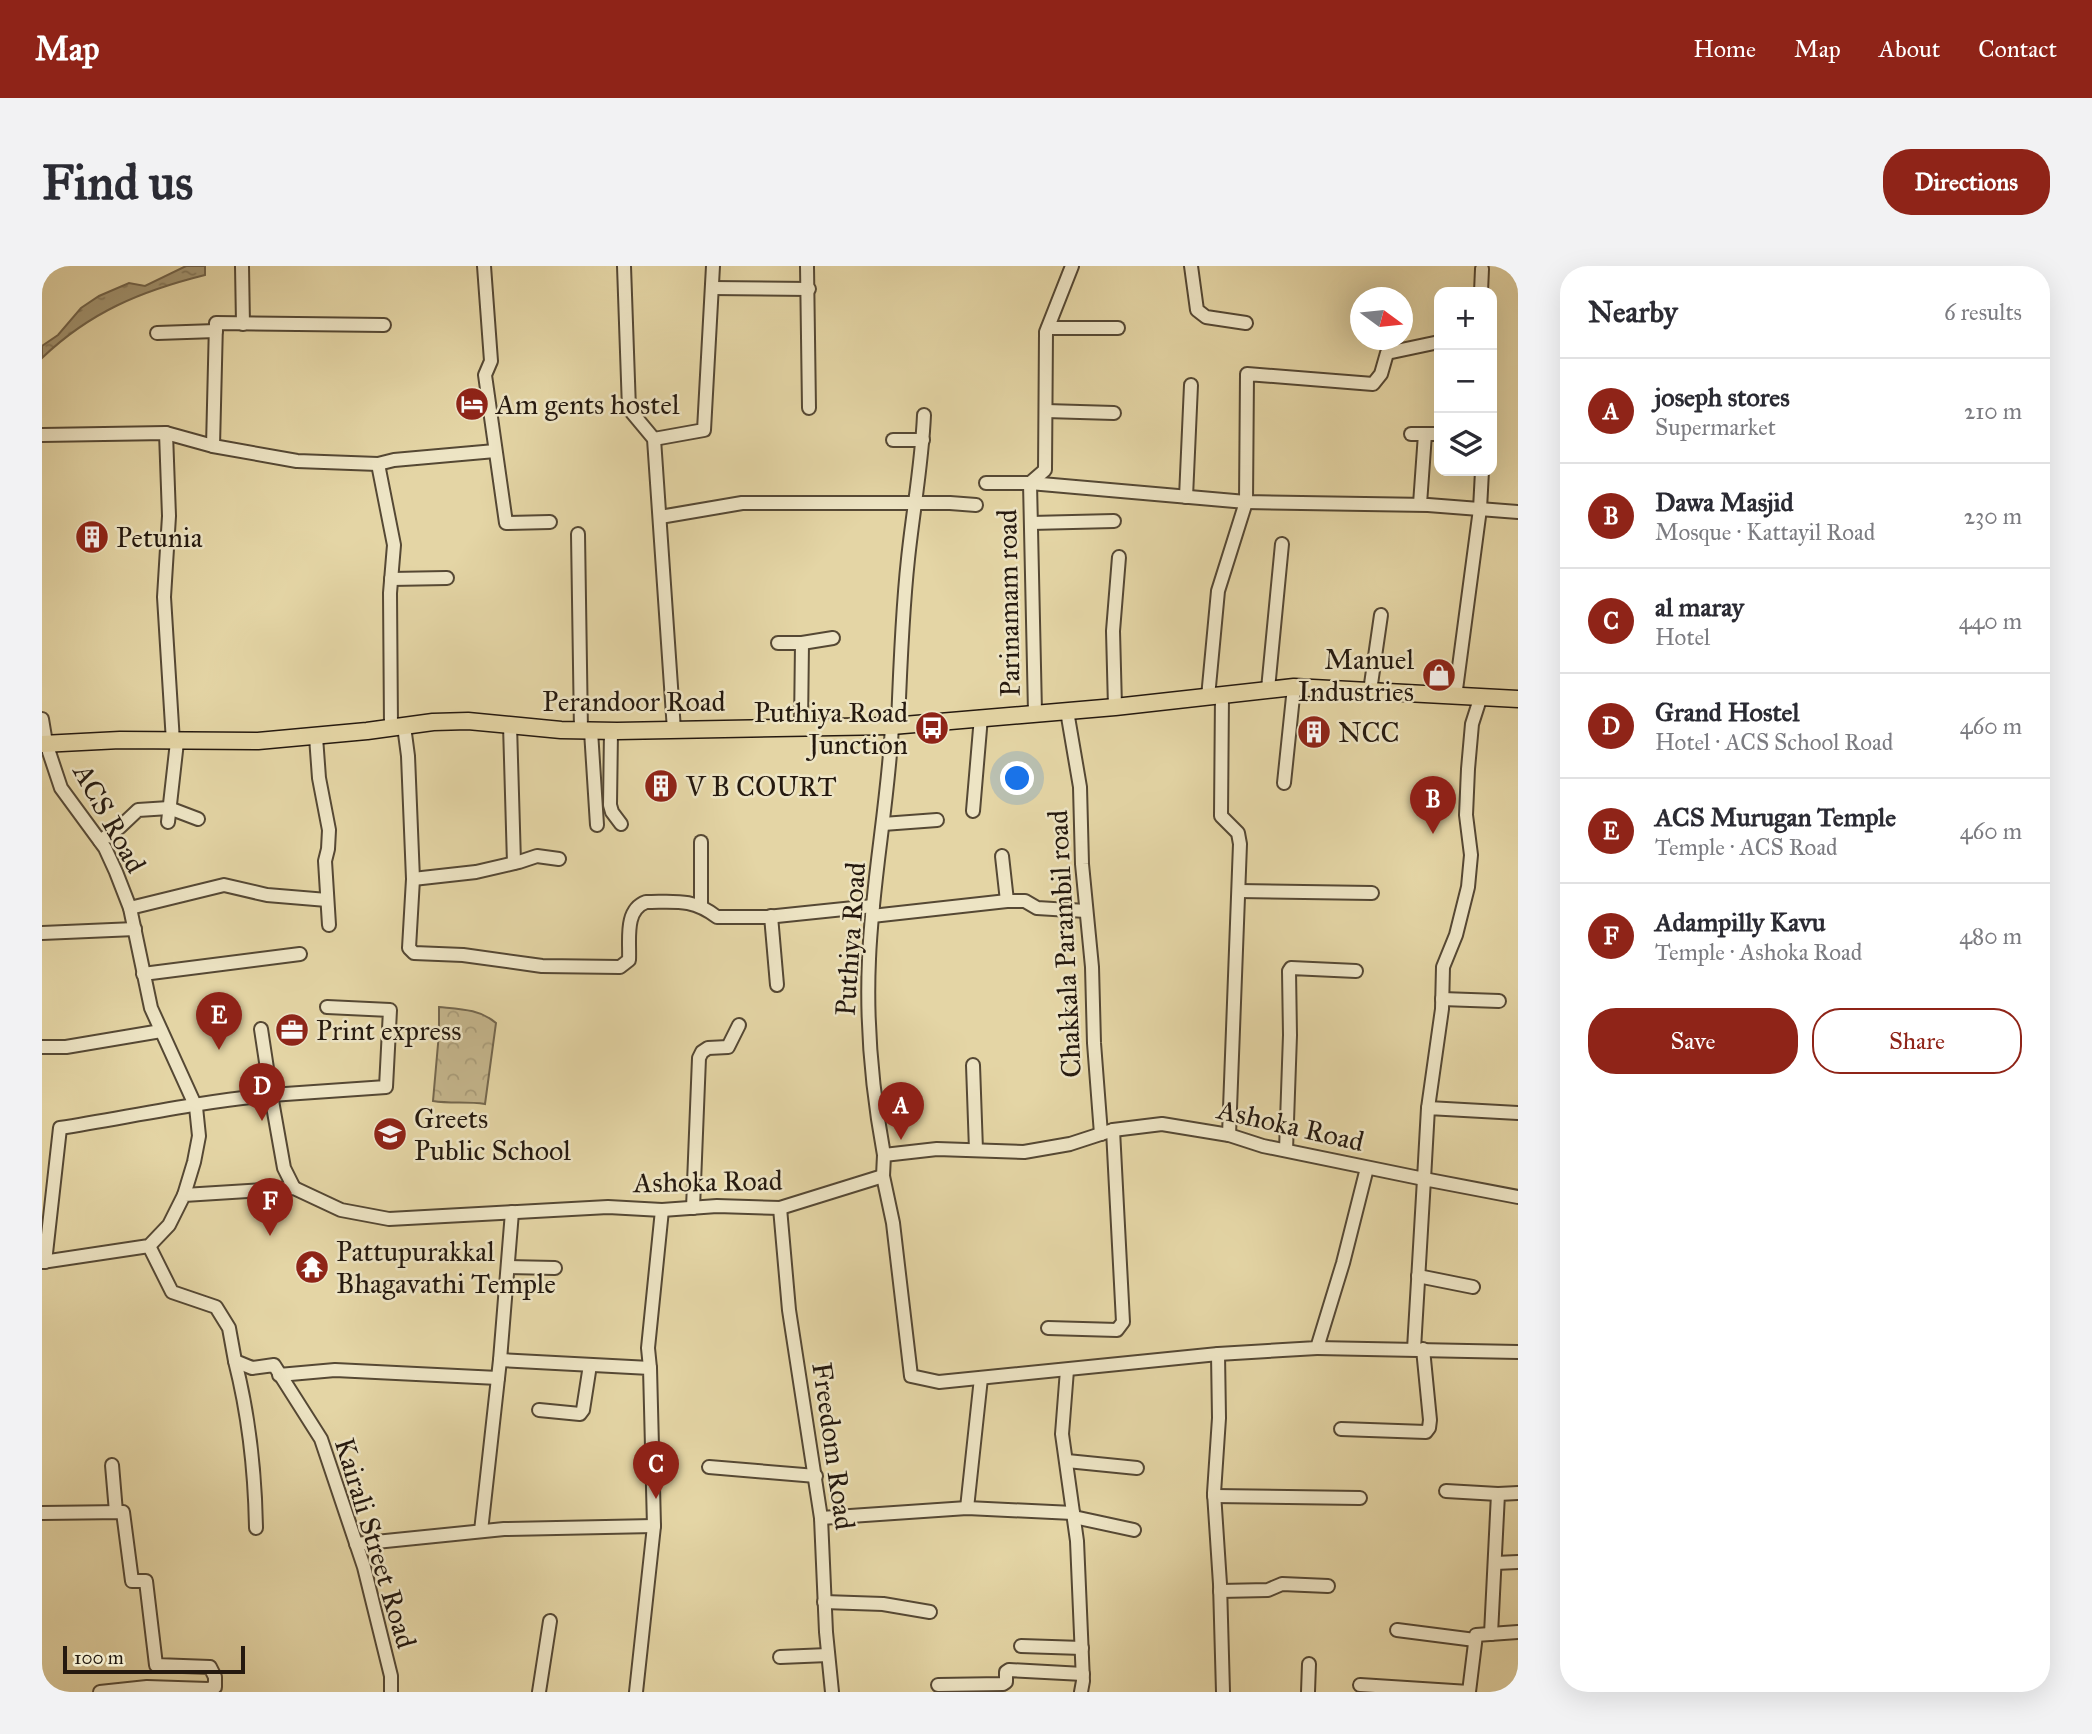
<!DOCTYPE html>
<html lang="en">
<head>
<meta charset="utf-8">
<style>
	:root { --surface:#fff; --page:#f2f2f3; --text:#2b2b33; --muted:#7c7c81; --line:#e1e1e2; --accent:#8f2418 }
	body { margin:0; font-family:"IM FELL Great Primer",serif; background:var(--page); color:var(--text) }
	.controls { position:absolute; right:21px; top:21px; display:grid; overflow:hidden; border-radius:14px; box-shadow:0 7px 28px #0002 }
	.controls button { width:63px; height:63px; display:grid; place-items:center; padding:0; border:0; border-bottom:2px solid var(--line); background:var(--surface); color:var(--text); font:35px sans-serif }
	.compass { position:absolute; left:1308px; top:21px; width:63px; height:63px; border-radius:50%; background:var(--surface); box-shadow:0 7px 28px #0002; rotate:105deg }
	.scale { position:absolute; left:21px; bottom:18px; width:182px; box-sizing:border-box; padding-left:7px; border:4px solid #25190f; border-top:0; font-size:19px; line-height:24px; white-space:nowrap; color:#25190f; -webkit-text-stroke:5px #ede4c4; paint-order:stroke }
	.you { position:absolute; left:976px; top:513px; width:24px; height:24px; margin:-18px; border:5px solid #fff; border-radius:50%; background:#1a73e8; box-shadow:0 0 0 10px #1a73e833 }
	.badge { display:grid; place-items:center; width:46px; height:46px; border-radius:50%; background:var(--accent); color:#fff; font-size:23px; font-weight:700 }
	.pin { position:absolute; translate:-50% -58px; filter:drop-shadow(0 2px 4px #0008) }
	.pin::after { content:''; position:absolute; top:37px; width:24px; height:21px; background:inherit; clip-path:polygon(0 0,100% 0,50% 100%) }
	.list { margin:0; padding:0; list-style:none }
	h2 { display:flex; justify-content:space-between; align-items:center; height:91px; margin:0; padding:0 28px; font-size:30px }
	h2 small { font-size:23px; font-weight:400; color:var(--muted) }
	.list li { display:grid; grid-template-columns:46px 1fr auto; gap:21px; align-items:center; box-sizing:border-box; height:105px; padding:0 28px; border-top:2px solid var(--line) }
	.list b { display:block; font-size:26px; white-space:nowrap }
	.list p { margin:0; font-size:23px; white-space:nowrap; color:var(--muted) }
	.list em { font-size:23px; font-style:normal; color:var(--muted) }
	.actions { display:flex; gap:14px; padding:21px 28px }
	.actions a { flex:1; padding:16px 0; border:2px solid var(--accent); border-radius:28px; text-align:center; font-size:24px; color:var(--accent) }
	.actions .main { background:var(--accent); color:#fff }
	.icon { flex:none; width:38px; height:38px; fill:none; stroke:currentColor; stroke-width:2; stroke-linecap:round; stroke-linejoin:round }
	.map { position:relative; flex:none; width:1476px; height:1426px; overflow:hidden; border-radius:28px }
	header { display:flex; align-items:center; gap:42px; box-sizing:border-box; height:98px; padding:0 35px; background:var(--accent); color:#fff }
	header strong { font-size:33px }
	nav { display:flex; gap:38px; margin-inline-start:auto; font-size:24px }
	.intro { display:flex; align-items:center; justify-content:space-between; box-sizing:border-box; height:168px; padding:0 42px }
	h1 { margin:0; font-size:49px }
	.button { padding:18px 32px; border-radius:28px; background:var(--accent); color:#fff; font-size:24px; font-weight:700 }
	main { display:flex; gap:42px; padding:0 42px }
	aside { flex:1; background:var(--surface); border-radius:28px; box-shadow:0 7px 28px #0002 }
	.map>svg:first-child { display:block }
	.forest { fill:url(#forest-crowns); stroke:#74674e; stroke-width:2 }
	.water { fill:url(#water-ripples); stroke:#71634a; stroke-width:2 }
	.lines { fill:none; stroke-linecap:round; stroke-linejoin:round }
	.minor-casing { stroke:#554834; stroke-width:16 }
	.major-casing { stroke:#25190f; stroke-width:19 }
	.minor { stroke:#ede4c4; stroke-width:12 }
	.major { stroke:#e4d5a5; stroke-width:16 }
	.labels { text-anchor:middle; stroke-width:5; stroke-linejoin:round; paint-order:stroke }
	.poi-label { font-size:28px; fill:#25190f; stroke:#ede4c4; text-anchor:start }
	.street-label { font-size:28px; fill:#25190f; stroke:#ede4c4 }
</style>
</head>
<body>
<header>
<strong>Map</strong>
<nav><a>Home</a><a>Map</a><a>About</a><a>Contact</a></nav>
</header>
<div class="intro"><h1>Find us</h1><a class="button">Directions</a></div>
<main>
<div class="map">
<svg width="1476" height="1426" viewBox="0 0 1476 1426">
	<defs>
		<pattern id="forest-crowns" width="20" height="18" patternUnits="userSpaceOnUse" patternTransform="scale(1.75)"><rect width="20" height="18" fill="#c4b58c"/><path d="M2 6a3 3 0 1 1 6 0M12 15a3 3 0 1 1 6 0" fill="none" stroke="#a89b78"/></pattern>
		<pattern id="water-ripples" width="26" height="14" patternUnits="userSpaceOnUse" patternTransform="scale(1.75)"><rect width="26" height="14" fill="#a39572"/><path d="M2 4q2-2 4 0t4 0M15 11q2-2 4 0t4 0" fill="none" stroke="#85795c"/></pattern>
	</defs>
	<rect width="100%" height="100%" fill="#e4d5a5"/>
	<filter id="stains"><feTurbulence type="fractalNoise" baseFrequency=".00286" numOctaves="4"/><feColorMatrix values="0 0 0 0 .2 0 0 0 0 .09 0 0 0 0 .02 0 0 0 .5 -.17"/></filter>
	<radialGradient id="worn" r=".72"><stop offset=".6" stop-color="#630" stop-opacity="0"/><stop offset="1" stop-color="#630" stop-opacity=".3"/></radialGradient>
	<path class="forest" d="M 397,741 C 417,743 438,743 454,757 L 443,838 C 425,835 409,838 391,835 L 397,767 Z"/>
	<path class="water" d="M 144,0 L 163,0 L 163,9 C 99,25 48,46 0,92 L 0,80 L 16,69 L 39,42 L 57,30 L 87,17 L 103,20 Z"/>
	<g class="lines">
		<g class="minor-casing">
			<g id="minor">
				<path d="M 200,0 L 201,58"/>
				<path d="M 442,0 L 449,95 L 443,109 L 464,257 L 508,256"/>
				<path d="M 582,0 L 587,143 L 612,173 L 632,464"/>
				<path d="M 765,0 L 767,142"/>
				<path d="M 1149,0 L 1155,44 L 1164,51 L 1204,57"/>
				<path d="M 670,22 L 767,23"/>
				<path d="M 1439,26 L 1440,3"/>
				<path d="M 1006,62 L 1076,62"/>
				<path d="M 115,67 L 174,65"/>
				<path d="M 1004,145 L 1072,147"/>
				<path d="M 124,167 L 127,250 L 122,331 L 131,476"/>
				<path d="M 1369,168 L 1397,168"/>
				<path d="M 0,169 L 124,167 L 171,180 L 255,195 L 336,198 L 352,194 L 453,185"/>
				<path d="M 612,173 L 662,164 L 671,0"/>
				<path d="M 851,174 L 881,174"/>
				<path d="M 171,180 L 174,57 L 342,59"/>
				<path d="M 336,198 L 352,279 L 348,327 L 349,461"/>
				<path d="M 944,217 L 988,217 L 1204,236 L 1386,239 L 1476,246"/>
				<path d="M 1144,231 L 1149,119"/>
				<path d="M 1378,238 L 1383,168"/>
				<path d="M 618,251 L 700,237 L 908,237 L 934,239"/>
				<path d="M 989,257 L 1072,255"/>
				<path d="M 536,268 L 539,465"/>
				<path d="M 349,313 L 405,312"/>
				<path d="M 736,377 L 760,377 L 791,372"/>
				<path d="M 1226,423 L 1240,278"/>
				<path d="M 1328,425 L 1339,349"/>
				<path d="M 1180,429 L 1179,550 L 1196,567 L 1198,578 L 1187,869"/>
				<path d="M 1166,431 L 1176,325 L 1204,236 L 1205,108 L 1331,118 L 1339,108 L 1345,87 L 1397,76"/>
				<path d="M 1413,431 L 1438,243 L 1440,205"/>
				<path d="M 1073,441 L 1071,365 L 1077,291"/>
				<path d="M 1025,445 L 1038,521 L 1040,598 L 1050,701 L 1052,777 L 1059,868"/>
				<path d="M 993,446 L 988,217 L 1003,204 L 1004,66 L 1030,0"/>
				<path d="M 0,453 L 4,477 L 19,522 L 63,582 L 74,606 L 88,642 L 109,742 L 154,841 L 157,870 L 152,896 L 142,929"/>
				<path d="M 468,459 L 472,597"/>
				<path d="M 856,459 C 858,404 860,348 866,293 C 871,245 880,197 882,149"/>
				<path d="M 362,460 L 366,490 L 371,613 L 367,682 L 372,687 L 421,689 L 500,700 L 578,701 L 587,694 C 588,674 582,644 604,636 C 633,636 650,632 675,651 L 725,651 L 831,640"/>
				<path d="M 759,460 L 760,377"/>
				<path d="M 549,465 L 555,559"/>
				<path d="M 569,465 L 568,539 L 570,546 L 579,558"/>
				<path d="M 274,471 L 277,512 L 287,564 L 286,583 L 283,595 L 287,659"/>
				<path d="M 1242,517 L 1252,421"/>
				<path d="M 931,545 L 939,451"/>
				<path d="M 126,556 L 135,476"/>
				<path d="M 841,558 L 895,554"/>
				<path d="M 58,575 L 78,561 L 96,544 L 127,542 L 156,553"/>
				<path d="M 960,590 L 965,635"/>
				<path d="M 371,613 L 434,606 L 477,596 L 495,590 L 517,593"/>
				<path d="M 1197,625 L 1330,627"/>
				<path d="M 659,640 L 659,576"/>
				<path d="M 88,642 L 182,619 L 225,629 L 285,634"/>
				<path d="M 729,650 L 735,719"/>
				<path d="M 830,650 L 965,635 L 983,635 L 995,642 L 1044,645"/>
				<path d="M 0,667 L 93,663"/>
				<path d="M 101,708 L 258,688"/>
				<path d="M 1400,733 L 1457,735"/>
				<path d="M 219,763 L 229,829 L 344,821 L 348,744 L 285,741"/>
				<path d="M 0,781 L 24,781 L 119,765"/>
				<path d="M 931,799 L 934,884"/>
				<path d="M 1386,842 L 1400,743 L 1401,701 L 1414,669 L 1426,621 L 1429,589 L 1424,549 L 1426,503 L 1430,458 L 1438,433"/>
				<path d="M 1244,884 L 1248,769 L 1247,705 L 1249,702 L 1314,705"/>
				<path d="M 842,889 C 830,824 824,759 827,693 C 830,615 846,538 850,460"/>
				<path d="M 841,910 L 851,957 L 869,1110 L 897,1116 L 1176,1088 L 1275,1082 L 1301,997 L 1325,902"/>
				<path d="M 651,942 L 657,792 L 660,786 L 666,782 L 686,781 L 697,759"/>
				<path d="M 738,942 L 747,1044 L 779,1252 L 784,1366 L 790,1426"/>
				<path d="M 107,980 L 130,1026 L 174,1041 L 187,1062 L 193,1095 L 210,1102 L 232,1099 L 279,1173 L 322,1301 L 349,1410 L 349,1426"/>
				<path d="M 0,996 L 107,980 L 127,959 L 142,929 L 252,922 L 299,944 L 347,953 L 566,941 L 620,944 L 675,940 L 738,942 L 841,910 L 842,889 L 895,883 L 982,886 L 1028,878 L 1071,864 L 1120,858 L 1187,869 L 1221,880 L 1382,913 L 1386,842 L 1476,847"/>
				<path d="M 3,996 L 18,862 C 87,851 160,835 229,829 L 242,902 L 252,922"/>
				<path d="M 466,1001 L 513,1002"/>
				<path d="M 1376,1010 L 1431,1021"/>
				<path d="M 1006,1062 L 1075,1064 L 1081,1056 L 1071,864"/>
				<path d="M 1275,1082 L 1476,1086"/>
				<path d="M 1372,1083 L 1382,913 L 1476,931"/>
				<path d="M 1176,1088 L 1177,1152 L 1172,1227 L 1178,1318 L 1181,1426"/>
				<path d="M 458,1094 L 608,1102 L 612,1260 L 594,1426"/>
				<path d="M 193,1095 C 207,1150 213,1205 214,1262"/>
				<path d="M 608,1102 L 606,1082 L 620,944"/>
				<path d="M 1025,1104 L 1020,1168 L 1035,1275 L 1041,1415 L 1039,1426"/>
				<path d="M 237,1109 L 293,1104 L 456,1112"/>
				<path d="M 497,1144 L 538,1148 L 541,1144 L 548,1099"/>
				<path d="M 1299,1163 L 1384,1166 L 1387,1162 L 1388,1154 L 1381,1083"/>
				<path d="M 1025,1195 L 1095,1202"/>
				<path d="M 70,1199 L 74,1246"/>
				<path d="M 667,1201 L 774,1210"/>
				<path d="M 1404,1225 L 1456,1228"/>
				<path d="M 1172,1230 L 1318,1232"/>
				<path d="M 925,1242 L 939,1112"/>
				<path d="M 0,1247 L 81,1246 L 90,1315 L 104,1315 L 114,1399 L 168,1401 L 173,1411 L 173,1421 L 166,1423 L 105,1421 L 58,1426"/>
				<path d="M 1032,1251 L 1092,1264"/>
				<path d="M 779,1252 L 925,1242 L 1031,1247"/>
				<path d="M 439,1265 L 458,1094 L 470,946"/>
				<path d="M 314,1278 L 462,1263 L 612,1260"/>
				<path d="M 1453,1297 L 1476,1296"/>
				<path d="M 1178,1325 L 1226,1324 L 1240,1318 L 1286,1320"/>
				<path d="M 782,1336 L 841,1338 L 888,1346"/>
				<path d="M 1355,1364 L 1433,1374"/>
				<path d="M 1449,1368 L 1456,1228 L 1476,1227"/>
				<path d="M 979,1380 L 1040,1382"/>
				<path d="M 738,1391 L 786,1389"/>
				<path d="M 896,1419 L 961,1418 L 964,1416 L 964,1406 L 967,1404 L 1041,1408"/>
				<path d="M 1318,1419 L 1427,1426"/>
				<path d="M 497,1426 L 508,1355"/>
				<path d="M 1266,1426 L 1267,1398"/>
				<path d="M 1427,1426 L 1434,1369 L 1476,1366"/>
			</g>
		</g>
		<g class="major-casing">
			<path id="major" d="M 0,478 L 78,474 L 216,475 L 325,465 L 391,456 L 426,455 L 519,464 L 575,465 L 850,460 L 1073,441 L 1252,421 L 1476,433"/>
		</g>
		<use href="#minor" class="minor"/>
		<use href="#major" class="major"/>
	</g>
	<defs>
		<g id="hotel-disc" transform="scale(1.75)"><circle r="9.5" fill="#8f2418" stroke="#ede4c4"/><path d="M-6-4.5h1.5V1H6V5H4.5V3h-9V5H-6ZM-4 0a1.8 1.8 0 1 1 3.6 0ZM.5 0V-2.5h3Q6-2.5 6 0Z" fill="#fff"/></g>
		<g id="building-disc" transform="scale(1.75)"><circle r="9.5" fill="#8f2418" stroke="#ede4c4"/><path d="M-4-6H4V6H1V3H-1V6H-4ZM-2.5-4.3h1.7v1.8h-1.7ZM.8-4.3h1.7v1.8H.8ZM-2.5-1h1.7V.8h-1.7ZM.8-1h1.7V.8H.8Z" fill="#fff"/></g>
		<g id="shop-disc" transform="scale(1.75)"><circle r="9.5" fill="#8f2418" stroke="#ede4c4"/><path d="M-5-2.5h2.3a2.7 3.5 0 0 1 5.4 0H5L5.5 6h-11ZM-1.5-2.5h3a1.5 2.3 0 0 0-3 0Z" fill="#fff"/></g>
		<g id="bus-disc" transform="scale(1.75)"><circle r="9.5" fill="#8f2418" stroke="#ede4c4"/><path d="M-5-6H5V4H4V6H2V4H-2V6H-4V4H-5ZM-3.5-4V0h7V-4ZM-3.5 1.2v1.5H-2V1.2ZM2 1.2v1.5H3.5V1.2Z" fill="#fff"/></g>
		<g id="office-disc" transform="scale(1.75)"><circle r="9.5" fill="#8f2418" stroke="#ede4c4"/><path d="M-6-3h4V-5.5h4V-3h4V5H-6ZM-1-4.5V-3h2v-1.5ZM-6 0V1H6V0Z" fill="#fff"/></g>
		<g id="school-disc" transform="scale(1.75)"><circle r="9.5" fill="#8f2418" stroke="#ede4c4"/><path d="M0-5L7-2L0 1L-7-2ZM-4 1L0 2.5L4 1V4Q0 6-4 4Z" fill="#fff"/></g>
		<g id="temple-disc" transform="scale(1.75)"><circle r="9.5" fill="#8f2418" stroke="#ede4c4"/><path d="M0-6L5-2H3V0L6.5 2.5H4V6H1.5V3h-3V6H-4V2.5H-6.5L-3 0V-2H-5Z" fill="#fff"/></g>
	</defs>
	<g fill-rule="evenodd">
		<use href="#hotel-disc" x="430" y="138"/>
		<use href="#building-disc" x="50" y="271"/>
		<use href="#shop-disc" x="1397" y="409"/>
		<use href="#bus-disc" x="890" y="462"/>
		<use href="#building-disc" x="1272" y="466"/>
		<use href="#building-disc" x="619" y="520"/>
		<use href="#office-disc" x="250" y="764"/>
		<use href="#school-disc" x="348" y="868"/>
		<use href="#temple-disc" x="270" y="1001"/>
	</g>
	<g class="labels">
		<g class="poi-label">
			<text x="454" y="148">Am gents hostel</text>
			<text x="74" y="281">Petunia</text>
			<text x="1372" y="403" text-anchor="end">Manuel<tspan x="1372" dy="32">Industries</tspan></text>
			<text x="866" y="456" text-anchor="end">Puthiya Road<tspan x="866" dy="32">Junction</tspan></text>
			<text x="1296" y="476">NCC</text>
			<text x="644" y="530">V B COURT</text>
			<text x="274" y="774">Print express</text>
			<text x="372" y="862">Greets<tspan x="372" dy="32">Public School</tspan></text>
			<text x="294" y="995">Pattupurakkal<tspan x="294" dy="32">Bhagavathi Temple</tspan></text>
		</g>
		<g class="street-label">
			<text transform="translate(966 337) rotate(-91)" y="10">Parinamam road</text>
			<text x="592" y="445">Perandoor Road</text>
			<text transform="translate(68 552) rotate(61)" y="10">ACS Road</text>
			<text transform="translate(808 673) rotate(-86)" y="10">Puthiya Road</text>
			<text transform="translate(1022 678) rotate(-93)" y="10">Chakkala Parambil road</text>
			<text transform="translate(1249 859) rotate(13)" y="10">Ashoka Road</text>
			<text transform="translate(666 915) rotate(-1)" y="10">Ashoka Road</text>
			<text transform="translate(792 1180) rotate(82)" y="10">Freedom Road</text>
			<text transform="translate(334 1277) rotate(73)" y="10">Kairali Street Road</text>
		</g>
	</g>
	<rect width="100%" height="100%" filter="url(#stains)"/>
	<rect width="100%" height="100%" fill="url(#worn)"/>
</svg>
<div class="controls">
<button>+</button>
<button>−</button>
<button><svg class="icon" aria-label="layers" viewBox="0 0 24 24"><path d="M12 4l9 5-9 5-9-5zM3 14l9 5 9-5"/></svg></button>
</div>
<svg class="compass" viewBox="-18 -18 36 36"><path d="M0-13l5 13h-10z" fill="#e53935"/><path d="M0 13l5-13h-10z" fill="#7c7c81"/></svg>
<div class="scale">100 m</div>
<div class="you"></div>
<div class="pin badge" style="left:859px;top:874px">A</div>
<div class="pin badge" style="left:1391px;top:568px">B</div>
<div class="pin badge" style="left:614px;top:1233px">C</div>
<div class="pin badge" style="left:220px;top:855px">D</div>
<div class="pin badge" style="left:177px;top:784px">E</div>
<div class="pin badge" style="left:228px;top:970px">F</div>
</div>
<aside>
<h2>Nearby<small>6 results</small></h2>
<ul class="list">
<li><span class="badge">A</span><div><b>joseph stores</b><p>Supermarket</p></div><em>210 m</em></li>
<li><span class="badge">B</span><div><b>Dawa Masjid</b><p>Mosque · Kattayil Road</p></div><em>230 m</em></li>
<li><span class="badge">C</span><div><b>al maray</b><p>Hotel</p></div><em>440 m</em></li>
<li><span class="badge">D</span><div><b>Grand Hostel</b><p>Hotel · ACS School Road</p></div><em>460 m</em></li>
<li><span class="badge">E</span><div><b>ACS Murugan Temple</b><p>Temple · ACS Road</p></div><em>460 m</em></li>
<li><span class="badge">F</span><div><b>Adampilly Kavu</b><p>Temple · Ashoka Road</p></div><em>480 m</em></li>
</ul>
<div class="actions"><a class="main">Save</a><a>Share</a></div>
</aside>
</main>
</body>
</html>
